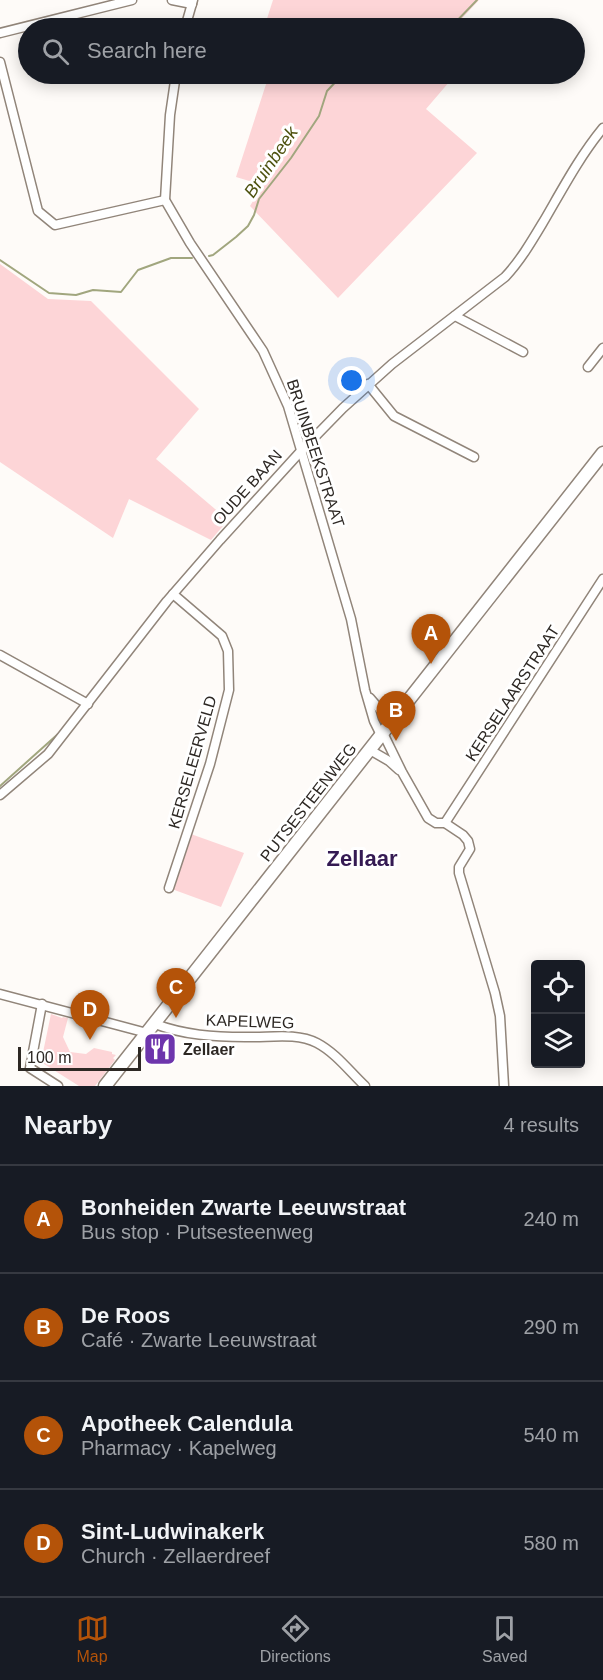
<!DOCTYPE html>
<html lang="en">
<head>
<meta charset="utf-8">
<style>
	:root { --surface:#171b24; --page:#242831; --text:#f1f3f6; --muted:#9ea1a6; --line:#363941; --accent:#b45309 }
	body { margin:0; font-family:Helvetica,sans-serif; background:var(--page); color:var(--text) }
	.controls { position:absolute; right:18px; bottom:18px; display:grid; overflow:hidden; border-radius:6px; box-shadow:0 3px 15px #0003 }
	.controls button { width:54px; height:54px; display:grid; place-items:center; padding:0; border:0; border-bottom:2px solid var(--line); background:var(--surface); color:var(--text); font:30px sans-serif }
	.scale { position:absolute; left:18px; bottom:15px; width:123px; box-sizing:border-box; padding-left:6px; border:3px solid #2d2824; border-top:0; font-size:16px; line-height:21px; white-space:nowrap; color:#2d2824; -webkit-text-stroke:4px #fff; paint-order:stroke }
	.you { position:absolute; left:352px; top:381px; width:21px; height:21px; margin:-15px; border:4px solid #fff; border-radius:50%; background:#1a73e8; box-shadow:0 0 0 9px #1a73e833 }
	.badge { display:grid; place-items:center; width:39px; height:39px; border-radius:50%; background:var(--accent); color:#fff; font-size:20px; font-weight:700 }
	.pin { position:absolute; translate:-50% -50px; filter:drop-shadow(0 2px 3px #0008) }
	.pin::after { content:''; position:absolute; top:32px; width:21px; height:18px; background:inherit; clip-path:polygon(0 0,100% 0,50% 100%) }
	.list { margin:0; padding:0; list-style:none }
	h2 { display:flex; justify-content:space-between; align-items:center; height:78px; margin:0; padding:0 24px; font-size:26px }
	h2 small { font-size:20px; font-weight:400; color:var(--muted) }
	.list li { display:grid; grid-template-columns:39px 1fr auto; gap:18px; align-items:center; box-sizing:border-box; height:108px; padding:0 24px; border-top:2px solid var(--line) }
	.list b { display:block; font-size:22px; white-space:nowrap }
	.list p { margin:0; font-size:20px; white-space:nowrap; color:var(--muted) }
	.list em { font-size:20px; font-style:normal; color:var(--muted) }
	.icon { flex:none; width:33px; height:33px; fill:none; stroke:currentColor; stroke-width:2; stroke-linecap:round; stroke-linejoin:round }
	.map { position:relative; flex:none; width:603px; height:1086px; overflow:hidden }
	.search { position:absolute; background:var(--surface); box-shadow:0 3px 15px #0003; left:18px; right:18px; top:18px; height:66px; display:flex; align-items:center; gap:15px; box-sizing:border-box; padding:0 21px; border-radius:33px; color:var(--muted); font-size:22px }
	.sheet { height:510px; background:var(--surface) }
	nav { display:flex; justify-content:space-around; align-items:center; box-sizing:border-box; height:84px; border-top:2px solid var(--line); background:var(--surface); font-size:16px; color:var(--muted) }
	nav a { display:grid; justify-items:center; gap:3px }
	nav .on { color:var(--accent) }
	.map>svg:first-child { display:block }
	.green { fill:#fdd5d7 }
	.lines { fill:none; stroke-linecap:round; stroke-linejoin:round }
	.stream { stroke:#a1a67e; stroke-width:2 }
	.minor-casing { stroke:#91857a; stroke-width:11 }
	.secondary-casing { stroke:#91857a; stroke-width:15 }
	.minor { stroke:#fff; stroke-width:8 }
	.secondary { stroke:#fff; stroke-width:12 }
	.labels { text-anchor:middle; stroke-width:6; stroke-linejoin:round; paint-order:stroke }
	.street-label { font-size:16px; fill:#2d2824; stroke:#fff }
	.poi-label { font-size:16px; font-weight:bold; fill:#2d2824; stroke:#fff; text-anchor:start }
	.water-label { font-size:18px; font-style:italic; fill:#4e520f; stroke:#fff }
	.district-label { font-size:22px; font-weight:bold; fill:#341a53; stroke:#fff }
</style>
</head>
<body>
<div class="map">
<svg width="603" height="1086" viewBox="0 0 603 1086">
	<rect width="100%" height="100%" fill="#fefbf8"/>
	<g class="green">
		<path d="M 273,0 L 479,0 L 453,28 L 264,28 Z"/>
		<path d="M 266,74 L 456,74 L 426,109 L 477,153 L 338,298 L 250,206 L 263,185 L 236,177 L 269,75 Z"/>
		<path d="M 0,264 L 48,299 L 91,301 L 199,409 L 156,459 L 228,520 L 211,540 L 129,499 L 113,538 L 0,462 Z"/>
		<path d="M 188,833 L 244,853 L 221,907 L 169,888 Z"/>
		<path d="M 51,1014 L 62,1018 L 63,1017 L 68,1018 L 63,1037 L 70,1052 L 86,1054 L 94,1048 L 112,1052 L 112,1054 L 116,1055 L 113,1058 L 115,1060 L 95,1086 L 79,1086 L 41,1062 Z"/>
	</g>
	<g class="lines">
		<g class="stream">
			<path d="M 450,28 L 477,0"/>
			<path d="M 387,74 L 392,77 L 395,74"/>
			<path d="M 209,256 L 213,255 L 236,237 L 248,226 L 254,215 L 259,199 L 291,158 L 319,116 L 327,91 L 343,74"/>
			<path d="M 0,260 L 49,293 L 76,295 L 93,290 L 121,292 L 138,270 L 171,258 L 192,258"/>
			<path d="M 0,786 L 58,734"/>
		</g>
		<g class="minor-casing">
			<g id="minor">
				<path d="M 172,0 L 192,4"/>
				<path d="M 185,28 L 193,0"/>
				<path d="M 0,33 L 132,0"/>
				<path d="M 0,62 L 38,211 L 55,225 L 165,200"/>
				<path d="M 176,74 L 170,115 L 165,200 L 190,243 L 263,351 L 288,406 L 351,619 L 365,690 L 374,721 L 381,735"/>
				<path d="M 455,316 L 523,352"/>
				<path d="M 588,367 L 603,348"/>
				<path d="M 368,384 L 394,416 L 474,457"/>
				<path d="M 0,655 L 88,704"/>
				<path d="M 370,698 L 382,712 L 393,721"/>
				<path d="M 383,733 L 402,772 L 428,818 L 436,823 L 445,823 L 463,835 L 468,841 L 470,849 L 459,867 L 459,873 L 495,993 L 500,1016 L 504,1086"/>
				<path d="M 370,750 L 389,761 L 399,770"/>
				<path d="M 0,795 L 48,754 L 167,601 L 220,540 L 301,451 L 343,408 L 392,364 L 505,277 C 521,260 533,239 545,219 C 563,188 580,156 603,128"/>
				<path d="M 445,823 L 603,579"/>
				<path d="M 169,888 L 210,764 L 229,690 L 228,651 L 222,636 L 173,594"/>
				<path d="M 0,994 L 147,1033"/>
				<path d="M 42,1004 L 30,1068 L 58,1086"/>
				<path d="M 155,1024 C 184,1035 214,1037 245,1037 C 268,1038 296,1032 317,1043 C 336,1053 350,1072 365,1086"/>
			</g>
		</g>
		<g class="secondary-casing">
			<path id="secondary" d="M 105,1086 L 603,453"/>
		</g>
		<use href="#minor" class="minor"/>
		<use href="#secondary" class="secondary"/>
	</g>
	<defs>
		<g id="restaurant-square" transform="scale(1.725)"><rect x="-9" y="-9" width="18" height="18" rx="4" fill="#6d35ac" stroke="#fff"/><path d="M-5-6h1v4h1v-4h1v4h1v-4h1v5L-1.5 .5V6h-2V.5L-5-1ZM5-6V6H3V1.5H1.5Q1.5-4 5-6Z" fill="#fff"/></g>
	</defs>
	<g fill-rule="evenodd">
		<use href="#restaurant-square" x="160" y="1049"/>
	</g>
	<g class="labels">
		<g class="street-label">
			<text transform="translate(316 453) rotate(72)" y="6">BRUINBEEKSTRAAT</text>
			<text transform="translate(247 487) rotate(-48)" y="6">OUDE BAAN</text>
			<text transform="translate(512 693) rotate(-57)" y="6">KERSELAARSTRAAT</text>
			<text transform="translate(192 762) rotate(-74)" y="6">KERSELEERVELD</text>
			<text transform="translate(308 802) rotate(-52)" y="6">PUTSESTEENWEG</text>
			<text transform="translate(250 1021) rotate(2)" y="6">KAPELWEG</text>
		</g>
		<g class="poi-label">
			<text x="183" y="1055">Zellaer</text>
		</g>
		<g class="water-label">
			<text transform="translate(271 162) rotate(-56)" y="6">Bruinbeek</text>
		</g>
		<g class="district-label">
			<text x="362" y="866">Zellaar</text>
		</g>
	</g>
</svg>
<div class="controls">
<button><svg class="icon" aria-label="locate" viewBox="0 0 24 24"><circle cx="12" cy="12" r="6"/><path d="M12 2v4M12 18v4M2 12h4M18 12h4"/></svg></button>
<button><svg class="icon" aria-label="layers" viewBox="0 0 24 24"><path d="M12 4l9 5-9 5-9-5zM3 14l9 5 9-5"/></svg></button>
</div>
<div class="scale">100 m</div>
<div class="you"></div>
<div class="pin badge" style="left:431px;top:664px">A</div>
<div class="pin badge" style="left:396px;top:741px">B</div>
<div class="pin badge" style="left:176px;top:1018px">C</div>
<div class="pin badge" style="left:90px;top:1040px">D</div>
<div class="search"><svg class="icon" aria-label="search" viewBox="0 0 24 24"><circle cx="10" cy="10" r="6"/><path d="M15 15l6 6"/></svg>Search here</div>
</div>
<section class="sheet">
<h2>Nearby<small>4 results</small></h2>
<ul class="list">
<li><span class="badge">A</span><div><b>Bonheiden Zwarte Leeuwstraat</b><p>Bus stop · Putsesteenweg</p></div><em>240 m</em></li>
<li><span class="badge">B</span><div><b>De Roos</b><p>Café · Zwarte Leeuwstraat</p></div><em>290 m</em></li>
<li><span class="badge">C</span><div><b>Apotheek Calendula</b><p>Pharmacy · Kapelweg</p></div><em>540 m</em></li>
<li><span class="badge">D</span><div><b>Sint-Ludwinakerk</b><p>Church · Zellaerdreef</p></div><em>580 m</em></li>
</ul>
</section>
<nav>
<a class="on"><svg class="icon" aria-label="map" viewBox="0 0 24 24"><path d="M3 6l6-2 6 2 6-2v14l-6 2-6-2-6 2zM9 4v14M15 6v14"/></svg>Map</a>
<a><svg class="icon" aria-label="directions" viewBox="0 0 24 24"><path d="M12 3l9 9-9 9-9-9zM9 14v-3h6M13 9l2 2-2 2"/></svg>Directions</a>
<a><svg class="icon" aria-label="saved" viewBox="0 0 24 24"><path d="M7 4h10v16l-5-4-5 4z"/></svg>Saved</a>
</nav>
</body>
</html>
